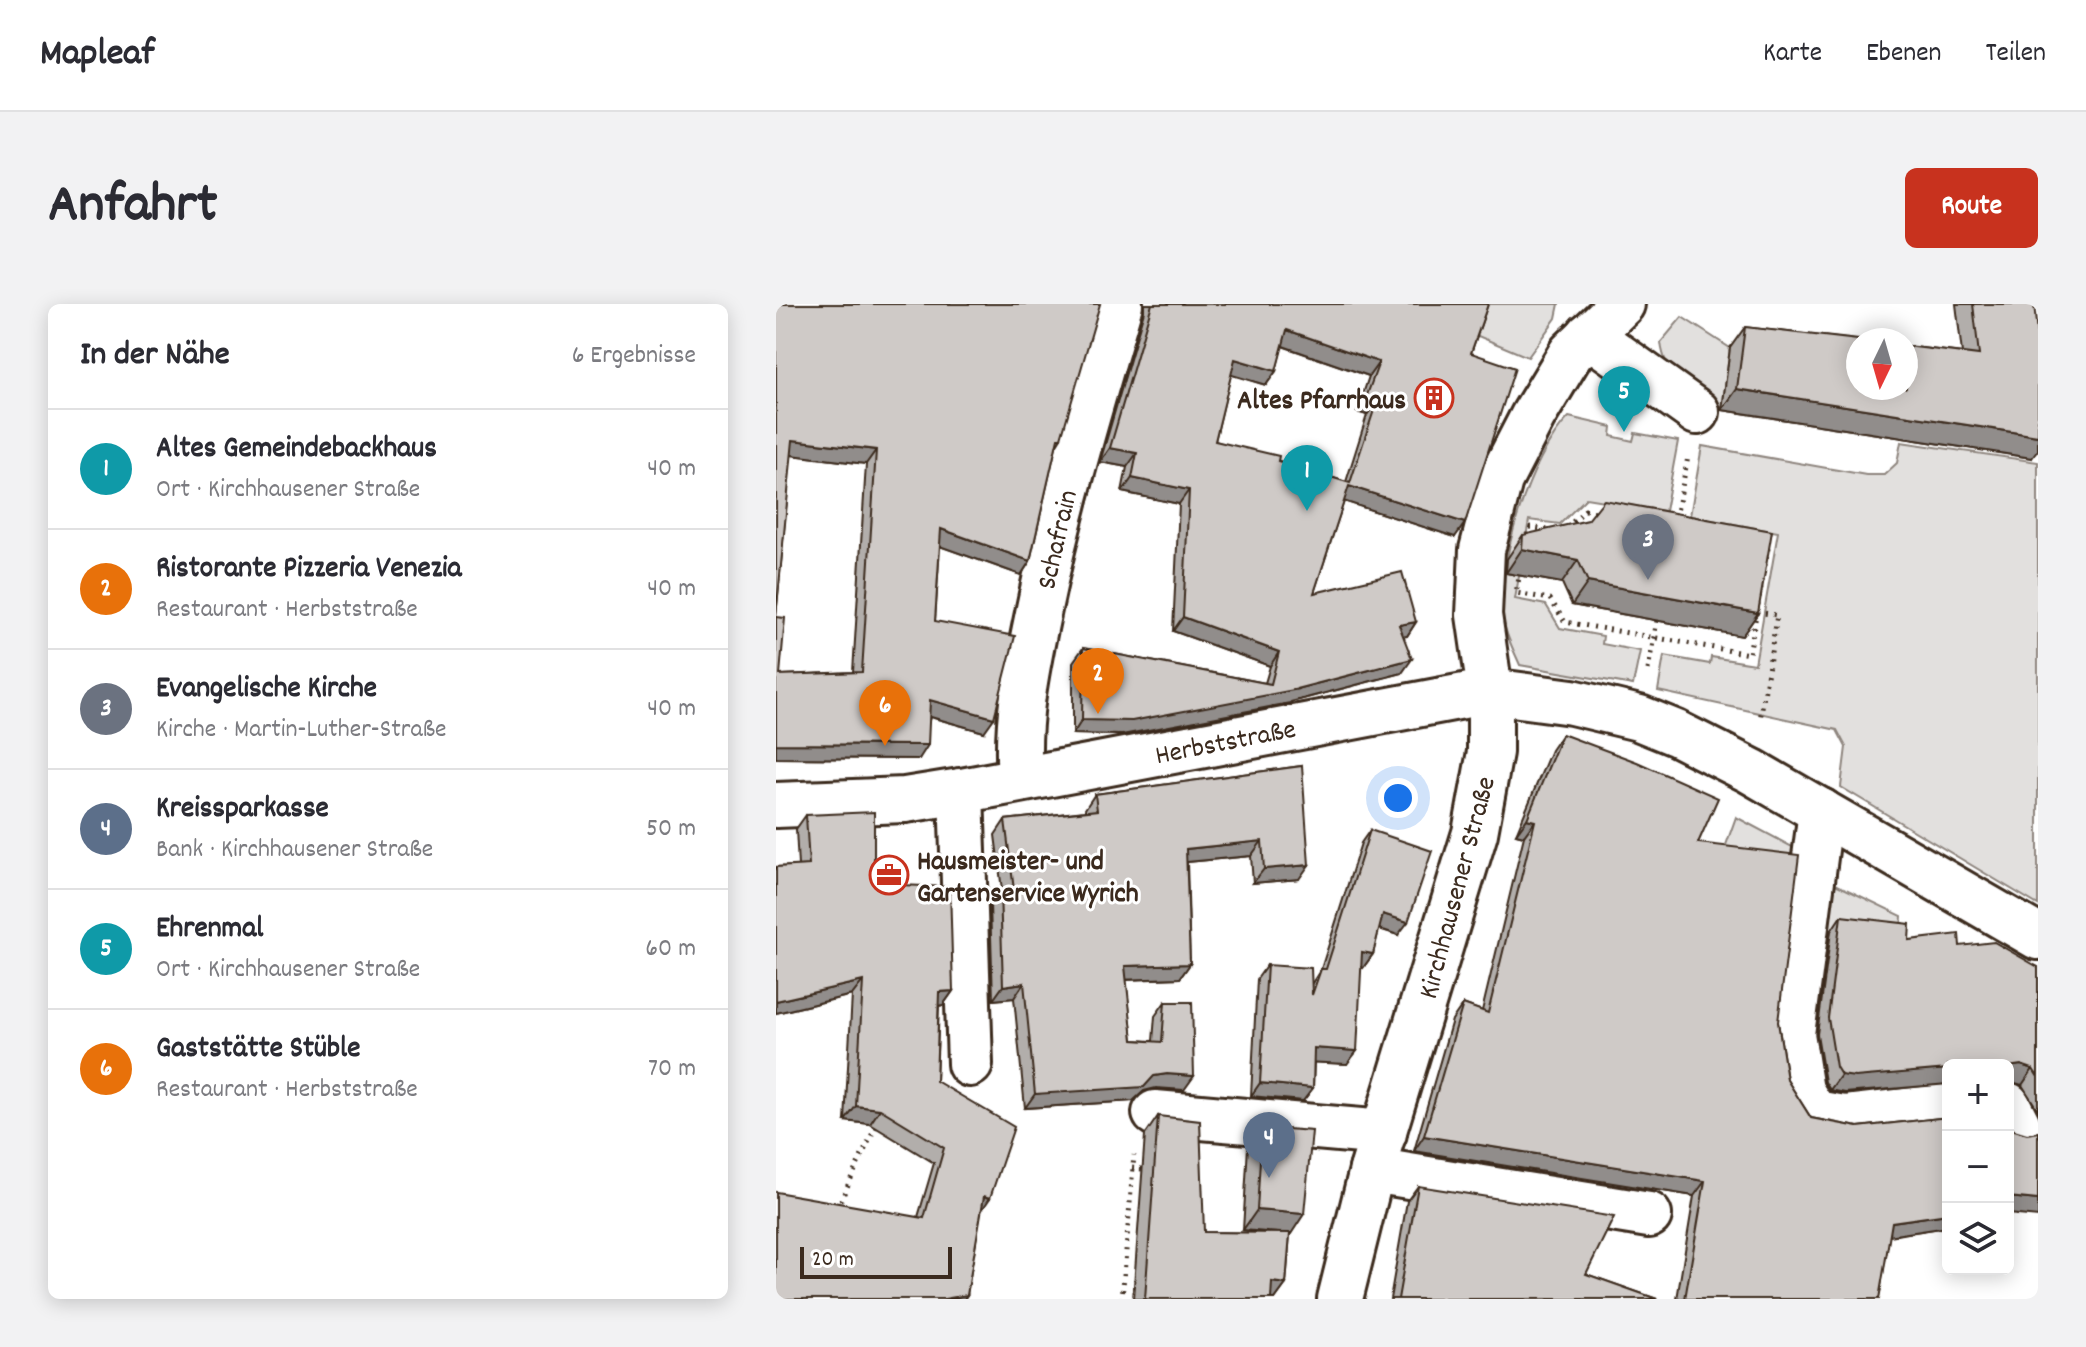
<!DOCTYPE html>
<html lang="de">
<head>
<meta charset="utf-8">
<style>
	:root { --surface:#fff; --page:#f2f2f3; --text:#2b2b33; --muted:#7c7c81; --line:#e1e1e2; --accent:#c8321e }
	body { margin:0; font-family:Dekko,sans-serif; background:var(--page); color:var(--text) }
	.controls { position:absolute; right:24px; bottom:24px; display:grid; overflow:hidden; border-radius:12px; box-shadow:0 4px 20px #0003 }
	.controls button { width:72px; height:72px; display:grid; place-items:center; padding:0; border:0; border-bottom:2px solid var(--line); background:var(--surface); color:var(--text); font:40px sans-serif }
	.compass { position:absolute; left:1070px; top:24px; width:72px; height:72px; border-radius:50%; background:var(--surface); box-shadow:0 4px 20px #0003; rotate:185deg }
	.scale { position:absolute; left:24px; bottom:20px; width:152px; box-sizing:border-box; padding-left:8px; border:4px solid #3b2a1e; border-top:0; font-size:22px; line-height:28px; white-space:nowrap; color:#3b2a1e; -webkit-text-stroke:6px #fff; paint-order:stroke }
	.you { position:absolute; left:622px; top:494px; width:28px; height:28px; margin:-20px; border:6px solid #fff; border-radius:50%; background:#1a73e8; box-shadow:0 0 0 12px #1a73e833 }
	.badge { display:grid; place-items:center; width:52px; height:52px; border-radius:50%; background:var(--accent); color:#fff; font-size:26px; font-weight:700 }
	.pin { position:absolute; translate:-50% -66px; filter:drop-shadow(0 2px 4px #0008) }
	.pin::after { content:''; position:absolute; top:42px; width:28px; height:24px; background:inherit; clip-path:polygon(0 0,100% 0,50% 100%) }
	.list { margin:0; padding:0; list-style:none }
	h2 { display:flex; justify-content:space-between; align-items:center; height:104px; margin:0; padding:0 32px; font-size:34px }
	h2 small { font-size:26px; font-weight:400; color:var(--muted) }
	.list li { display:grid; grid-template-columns:52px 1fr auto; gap:24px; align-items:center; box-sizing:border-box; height:120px; padding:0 32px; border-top:2px solid var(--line) }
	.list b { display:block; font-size:30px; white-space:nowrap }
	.list p { margin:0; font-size:26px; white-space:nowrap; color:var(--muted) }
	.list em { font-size:26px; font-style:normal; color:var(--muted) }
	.icon { flex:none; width:44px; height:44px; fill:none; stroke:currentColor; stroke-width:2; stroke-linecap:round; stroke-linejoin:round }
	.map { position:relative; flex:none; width:1262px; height:995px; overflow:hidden; border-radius:12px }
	header { display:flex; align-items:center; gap:48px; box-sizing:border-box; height:112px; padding:0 40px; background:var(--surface); border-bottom:2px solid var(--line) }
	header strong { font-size:38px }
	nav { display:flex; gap:44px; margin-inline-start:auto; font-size:28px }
	.intro { display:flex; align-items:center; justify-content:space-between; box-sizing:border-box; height:192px; padding:0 48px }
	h1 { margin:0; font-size:56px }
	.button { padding:20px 36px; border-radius:12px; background:var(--accent); color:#fff; font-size:28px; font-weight:700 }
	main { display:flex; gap:48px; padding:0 48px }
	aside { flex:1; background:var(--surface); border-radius:12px; box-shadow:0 4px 20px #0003 }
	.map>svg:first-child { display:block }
	.green { fill:#e2e0de; stroke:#8e857e; stroke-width:2 }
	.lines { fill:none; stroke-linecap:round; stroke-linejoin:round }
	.minor-casing { stroke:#3b2a1e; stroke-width:50 }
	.path { stroke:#3b2a1e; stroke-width:5; stroke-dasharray:2 6; stroke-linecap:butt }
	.minor { stroke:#fff; stroke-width:44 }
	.wall { fill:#b2aeab; stroke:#3b2a1e; stroke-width:2; fill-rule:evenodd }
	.shaded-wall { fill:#918d8b; stroke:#3b2a1e; stroke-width:2 }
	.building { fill:#cfcac7; stroke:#3b2a1e; stroke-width:2; fill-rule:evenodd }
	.labels { text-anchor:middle; stroke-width:6; stroke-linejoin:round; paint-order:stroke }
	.poi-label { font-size:28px; font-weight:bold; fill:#3b2a1e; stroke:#fff; text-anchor:end }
	.street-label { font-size:28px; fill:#3b2a1e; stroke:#fff }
</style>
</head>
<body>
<header>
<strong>Mapleaf</strong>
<nav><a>Karte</a><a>Ebenen</a><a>Teilen</a></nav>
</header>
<div class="intro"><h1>Anfahrt</h1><a class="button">Route</a></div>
<main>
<aside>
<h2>In der Nähe<small>6 Ergebnisse</small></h2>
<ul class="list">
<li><span class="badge" style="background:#0f9aa8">1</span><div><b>Altes Gemeindebackhaus</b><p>Ort · Kirchhausener Straße</p></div><em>40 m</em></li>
<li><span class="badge" style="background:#e8710a">2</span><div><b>Ristorante Pizzeria Venezia</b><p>Restaurant · Herbststraße</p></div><em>40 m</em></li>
<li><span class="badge" style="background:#6b7280">3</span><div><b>Evangelische Kirche</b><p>Kirche · Martin-Luther-Straße</p></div><em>40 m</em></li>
<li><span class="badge" style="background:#5c6f8a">4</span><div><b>Kreissparkasse</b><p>Bank · Kirchhausener Straße</p></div><em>50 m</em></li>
<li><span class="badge" style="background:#0f9aa8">5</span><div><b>Ehrenmal</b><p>Ort · Kirchhausener Straße</p></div><em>60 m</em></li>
<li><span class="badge" style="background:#e8710a">6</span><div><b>Gaststätte Stüble</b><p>Restaurant · Herbststraße</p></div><em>70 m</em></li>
</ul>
</aside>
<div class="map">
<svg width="1262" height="995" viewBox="0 0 1262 995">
	<rect width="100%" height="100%" fill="#fff"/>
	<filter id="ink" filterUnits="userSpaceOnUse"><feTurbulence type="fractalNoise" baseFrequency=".0125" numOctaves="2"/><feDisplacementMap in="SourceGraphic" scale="16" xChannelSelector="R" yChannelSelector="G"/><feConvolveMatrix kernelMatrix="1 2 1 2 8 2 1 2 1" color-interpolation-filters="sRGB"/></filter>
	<g filter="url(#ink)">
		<g class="green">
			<path d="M 708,0 L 783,0 L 780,14 L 752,53 L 697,30 Z"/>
			<path d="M 906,13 L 954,44 L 946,106 C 917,96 888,71 885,38 Z"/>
			<path d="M 793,113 L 836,123 L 835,132 L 857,137 L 859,129 L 902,137 L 889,207 L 810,194 L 784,220 L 753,216 L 739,295 L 770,301 L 784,324 L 827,332 L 826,340 L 864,347 L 857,381 L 744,361 C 738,347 729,330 727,315 C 721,259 753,153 793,113 Z"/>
			<path d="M 1125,138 L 1262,158 L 1262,601 L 1065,483 L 1070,443 L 1061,426 L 882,387 L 888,352 L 934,360 L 935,353 L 979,360 L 1002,228 L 914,212 L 926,142 L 1090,171 L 1108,171 L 1121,159 Z"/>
			<path d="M 960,513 L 1022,546 L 1015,567 L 944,558 Z"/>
			<path d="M 1051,576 L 1126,612 L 1124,636 L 1078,639 L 1040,635 Z"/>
		</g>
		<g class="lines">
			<g class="minor-casing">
				<g id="minor">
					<path d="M 813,31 L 921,108"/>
					<path d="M 244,474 C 239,414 252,358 264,300 C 285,198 315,100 344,0"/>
					<path d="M 185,487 L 194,760"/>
					<path d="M 0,501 L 129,496 L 185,487 L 714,387 L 796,398 L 863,414 L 900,429 L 975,467 L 1262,633"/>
					<path d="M 1045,507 L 1016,730 L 1025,787 L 1039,809 L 1068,814 L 1172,802"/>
					<path d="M 1232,801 L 1242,821"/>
					<path d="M 379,809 L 608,829"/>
					<path d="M 596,866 L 873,911"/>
					<path d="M 564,995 L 596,866 L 699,529 L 714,448 L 714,387 L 703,311 L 706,246 L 724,176 L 757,112 L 795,49 L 846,0"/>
				</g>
			</g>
			<g class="path">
				<path d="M 809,206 L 993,239 L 973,350 L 789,318 L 774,295 L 740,289 L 753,223 L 786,228 Z"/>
				<path d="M 900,213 L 912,153"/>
				<path d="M 981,308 L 1001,311 L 984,416"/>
				<path d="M 872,366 L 881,316"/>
				<path d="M 356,864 L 366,865"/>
				<path d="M 61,904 L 101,820"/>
				<path d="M 346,995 L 358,851"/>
			</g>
			<use href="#minor" class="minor"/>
		</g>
		<g class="wall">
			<path d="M 0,0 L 285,134 L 280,142 L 254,257 L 245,271 L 164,242 L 159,317 L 208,428 L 154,413 L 143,455 L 0,454 ZM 15,151 L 90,160 L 77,368 L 4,371 L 0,313 Z"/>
			<path d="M 368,0 L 712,0 L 695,49 L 679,233 L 568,197 L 538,289 L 640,318 L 631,332 L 628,332 L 626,369 L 515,398 L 514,399 L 346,431 L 297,430 L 297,358 L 307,344 L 489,379 L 494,362 L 397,327 L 403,200 L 346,188 L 351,163 L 324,158 L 368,7 ZM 506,42 L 593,72 L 581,108 L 591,111 L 570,178 L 439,137 L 455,70 L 490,81 L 500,67 Z"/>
			<path d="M 1180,0 L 1258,0 L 1256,154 L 946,106 L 954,44 L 969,23 L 1186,49 Z"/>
			<path d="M 747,231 L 982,309 L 966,332 L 796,301 L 786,279 L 730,269 L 731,255 Z"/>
			<path d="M 786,430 L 922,539 L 1002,718 L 1011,776 L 1035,814 L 1082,823 L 1172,813 L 1172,923 L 1113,932 L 1103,995 L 901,995 L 918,892 L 638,847 L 676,716 L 687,700 L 706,707 L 748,532 L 740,530 L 775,446 Z"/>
			<path d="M 526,462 L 523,575 L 477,579 L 475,552 L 411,558 L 414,660 L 404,674 L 350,676 L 357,736 L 377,737 L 379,712 L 389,698 L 408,786 L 380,784 L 368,787 L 357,797 L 249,804 L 238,694 L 217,696 L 214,600 L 224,585 L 226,586 L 219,531 L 229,516 L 309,507 L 309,505 L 319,490 Z"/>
			<path d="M 30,511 L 98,580 L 177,687 L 167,701 L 163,702 L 160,777 L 205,906 L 191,991 L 188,995 L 0,995 L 142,913 L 158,859 L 94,820 L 69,817 L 76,691 L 0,709 L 0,563 L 22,562 L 20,525 Z"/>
			<path d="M 594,526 L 622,631 L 603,625 L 597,650 L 587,664 L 585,663 L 571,760 L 538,758 L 537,784 L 527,797 L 475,792 L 481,675 L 491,661 L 536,679 L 545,665 L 585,539 Z"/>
			<path d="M 1065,612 L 1133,636 L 1184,642 L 1262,663 L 1262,806 L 1246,781 L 1234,776 L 1232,761 L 1172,761 L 1069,789 L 1054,786 L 1049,778 L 1041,730 L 1055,627 Z"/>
			<path d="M 382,812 L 428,928 L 502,929 L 467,926 L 472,842 L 486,823 L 514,930 L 510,980 L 499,995 L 357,995 L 369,831 Z"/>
			<path d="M 642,882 L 810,970 L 881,995 L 614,995 L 631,897 Z"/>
		</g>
		<g class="shaded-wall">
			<path d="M 511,26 L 603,58 L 593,72 L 501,40 Z"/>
			<path d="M 459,55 L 500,67 L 490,81 L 449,69 Z"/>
			<path d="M 961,85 L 1262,132 L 1262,146 L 1256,154 L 946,106 Z"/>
			<path d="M 590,94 L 601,97 L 591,111 L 581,108 Z"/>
			<path d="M 17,136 L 100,146 L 90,160 L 7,150 Z"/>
			<path d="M 334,144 L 361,149 L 351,163 L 324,158 Z"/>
			<path d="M 356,174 L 413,186 L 403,200 L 346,188 Z"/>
			<path d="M 573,182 L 689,219 L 679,233 L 564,196 Z"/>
			<path d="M 165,225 L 254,257 L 245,271 L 155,239 Z"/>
			<path d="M 746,245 L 802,256 L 786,279 L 730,269 Z"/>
			<path d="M 812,278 L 982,309 L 966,332 L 796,301 Z"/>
			<path d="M 407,313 L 503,348 L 494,362 L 397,327 Z"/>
			<path d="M 640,318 L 631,332 L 614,335 L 623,321 Z"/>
			<path d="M 636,355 L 626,369 L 515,398 L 514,399 L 346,431 L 297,430 L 306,416 L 520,385 Z"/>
			<path d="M 154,396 L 218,414 L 208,428 L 144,410 Z"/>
			<path d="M 0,440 L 152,441 L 143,455 L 0,454 Z"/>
			<path d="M 751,515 L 759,517 L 748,532 L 740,530 Z"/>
			<path d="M 486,537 L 475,552 L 400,559 L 410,545 Z"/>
			<path d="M 533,561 L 523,575 L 477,579 L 488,565 Z"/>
			<path d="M 607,610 L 632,618 L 622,631 L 598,623 Z"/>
			<path d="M 586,648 L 597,650 L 587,664 L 577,661 Z"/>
			<path d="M 414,660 L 404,674 L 339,676 L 349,662 Z"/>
			<path d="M 87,677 L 76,691 L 0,709 L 0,697 Z"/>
			<path d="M 248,679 L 238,694 L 217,696 L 227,682 Z"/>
			<path d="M 177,687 L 167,701 L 153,703 L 163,688 Z"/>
			<path d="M 538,744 L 581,747 L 571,760 L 529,758 Z"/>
			<path d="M 1245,761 L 1257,765 L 1246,781 L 1232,777 L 1232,763 Z"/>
			<path d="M 1172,765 L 1172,780 L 1069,789 L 1054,786 L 1065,771 Z"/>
			<path d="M 391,770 L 418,772 L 408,786 L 380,784 L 368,787 L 357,797 L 249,804 L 259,790 Z"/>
			<path d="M 484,779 L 537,784 L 527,797 L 475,792 Z"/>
			<path d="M 80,802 L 104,805 L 94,820 L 69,817 Z"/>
			<path d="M 648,832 L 929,877 L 918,892 L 638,847 Z"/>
			<path d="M 208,892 L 214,894 L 204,909 Z"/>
			<path d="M 1232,893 L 1262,896 L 1262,913 L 1232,910 Z"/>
			<path d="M 481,906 L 528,910 L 515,930 L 467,926 Z"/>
			<path d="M 1172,910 L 1172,923 L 1105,933 L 1116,918 Z"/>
			<path d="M 496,978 L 510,980 L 499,995 L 485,995 Z"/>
			<path d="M 191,991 L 188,995 L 168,995 Z"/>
		</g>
		<g class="building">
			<path d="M 0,0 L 324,0 L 285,134 L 282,134 L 254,257 L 165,225 L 159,317 L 239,332 L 218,414 L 154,396 L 152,441 L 0,440 ZM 17,136 L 100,146 L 86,368 L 4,371 L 9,314 L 0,313 Z"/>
			<path d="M 376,0 L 712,0 L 695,49 L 739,64 L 689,219 L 573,182 L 538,289 L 626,268 L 640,318 L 623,321 L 636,355 L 520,385 L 523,385 L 356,417 L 306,416 L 307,344 L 495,380 L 503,348 L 407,313 L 413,186 L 356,174 L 361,149 L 334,144 ZM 511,26 L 603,58 L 590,94 L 601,97 L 574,179 L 502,157 L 503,152 L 439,137 L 459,55 L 500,67 Z"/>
			<path d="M 1197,0 L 1258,0 L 1262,41 L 1262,132 L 961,85 L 969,23 L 1082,36 L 1082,84 L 1130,84 L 1130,42 L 1203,51 Z"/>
			<path d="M 828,196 L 996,227 L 982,309 L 812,278 L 802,256 L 746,245 L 747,231 L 812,216 Z"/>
			<path d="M 786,430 L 861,458 L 942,494 L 922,539 L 1023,551 L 1002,718 L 1011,776 L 1035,814 L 1082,823 L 1172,813 L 1172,910 L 1116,918 L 1103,995 L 909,995 L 929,877 L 648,832 L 687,700 L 712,709 L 759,517 L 751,515 Z"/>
			<path d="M 526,462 L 533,561 L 488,565 L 486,537 L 410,545 L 414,660 L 349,662 L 357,736 L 386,738 L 389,698 L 416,698 L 418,772 L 391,770 L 378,772 L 368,783 L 259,790 L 248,679 L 227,682 L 224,585 L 238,586 L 229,516 L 321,506 L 319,490 Z"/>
			<path d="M 98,508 L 98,580 L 174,583 L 177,687 L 163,688 L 160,777 L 238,823 L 214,894 L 208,892 L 191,991 L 168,995 L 0,995 L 0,888 L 148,914 L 168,844 L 104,805 L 80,802 L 87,677 L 0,697 L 0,563 L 33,561 L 30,511 Z"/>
			<path d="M 594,526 L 656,547 L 632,618 L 607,610 L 597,650 L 586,648 L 581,747 L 538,744 L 537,784 L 484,779 L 491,661 L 535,664 L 536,691 L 545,665 L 550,665 Z"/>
			<path d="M 1065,612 L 1134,620 L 1133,636 L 1183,630 L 1184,642 L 1218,638 L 1262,663 L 1262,773 L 1257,765 L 1245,761 L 1232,763 L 1232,761 L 1172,761 L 1172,765 L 1079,773 L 1065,771 L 1060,763 L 1052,714 Z"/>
			<path d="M 382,812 L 424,817 L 428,928 L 514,929 L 510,980 L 496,978 L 495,995 L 369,995 Z"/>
			<path d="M 1232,816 L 1238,826 L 1251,830 L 1262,828 L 1262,896 L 1232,893 Z"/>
			<path d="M 486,823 L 536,827 L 528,910 L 481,906 Z"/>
			<path d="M 642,882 L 838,913 L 810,970 L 881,995 L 622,995 Z"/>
		</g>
	</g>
	<defs>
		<g id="building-ring" transform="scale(2)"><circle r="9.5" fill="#fff" stroke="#c8321e" stroke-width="1.5"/><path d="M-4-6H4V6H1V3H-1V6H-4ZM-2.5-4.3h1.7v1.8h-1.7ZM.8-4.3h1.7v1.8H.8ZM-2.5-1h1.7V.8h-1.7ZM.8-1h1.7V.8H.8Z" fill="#c8321e"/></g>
		<g id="office-ring" transform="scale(2)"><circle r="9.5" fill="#fff" stroke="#c8321e" stroke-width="1.5"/><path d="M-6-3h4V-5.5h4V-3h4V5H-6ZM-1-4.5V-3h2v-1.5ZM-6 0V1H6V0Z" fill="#c8321e"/></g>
	</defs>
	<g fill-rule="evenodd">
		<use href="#building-ring" x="658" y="94"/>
		<use href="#office-ring" x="113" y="571"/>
	</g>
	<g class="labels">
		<g class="poi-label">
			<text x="630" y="104">Altes Pfarrhaus</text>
			<text x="141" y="565" text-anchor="start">Hausmeister- und<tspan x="141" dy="32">Gartenservice Wyrich</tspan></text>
		</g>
		<g class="street-label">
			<text transform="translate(279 235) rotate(-77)" y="10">Schafrain</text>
			<text transform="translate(449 436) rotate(-11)" y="10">Herbststraße</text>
			<text transform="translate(679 583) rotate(-75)" y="10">Kirchhausener Straße</text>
		</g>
	</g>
</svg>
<div class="controls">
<button>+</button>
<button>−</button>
<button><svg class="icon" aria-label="layers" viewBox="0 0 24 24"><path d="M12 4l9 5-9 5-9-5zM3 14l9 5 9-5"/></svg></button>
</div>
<svg class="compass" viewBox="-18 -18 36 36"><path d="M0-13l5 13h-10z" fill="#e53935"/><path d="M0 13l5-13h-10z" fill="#7c7c81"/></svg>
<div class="scale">20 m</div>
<div class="you"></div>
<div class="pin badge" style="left:531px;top:207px;background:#0f9aa8">1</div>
<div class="pin badge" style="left:322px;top:410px;background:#e8710a">2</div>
<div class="pin badge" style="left:872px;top:276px;background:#6b7280">3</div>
<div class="pin badge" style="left:493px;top:874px;background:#5c6f8a">4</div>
<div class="pin badge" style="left:848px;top:128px;background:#0f9aa8">5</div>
<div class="pin badge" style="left:109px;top:442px;background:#e8710a">6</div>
</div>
</main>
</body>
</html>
